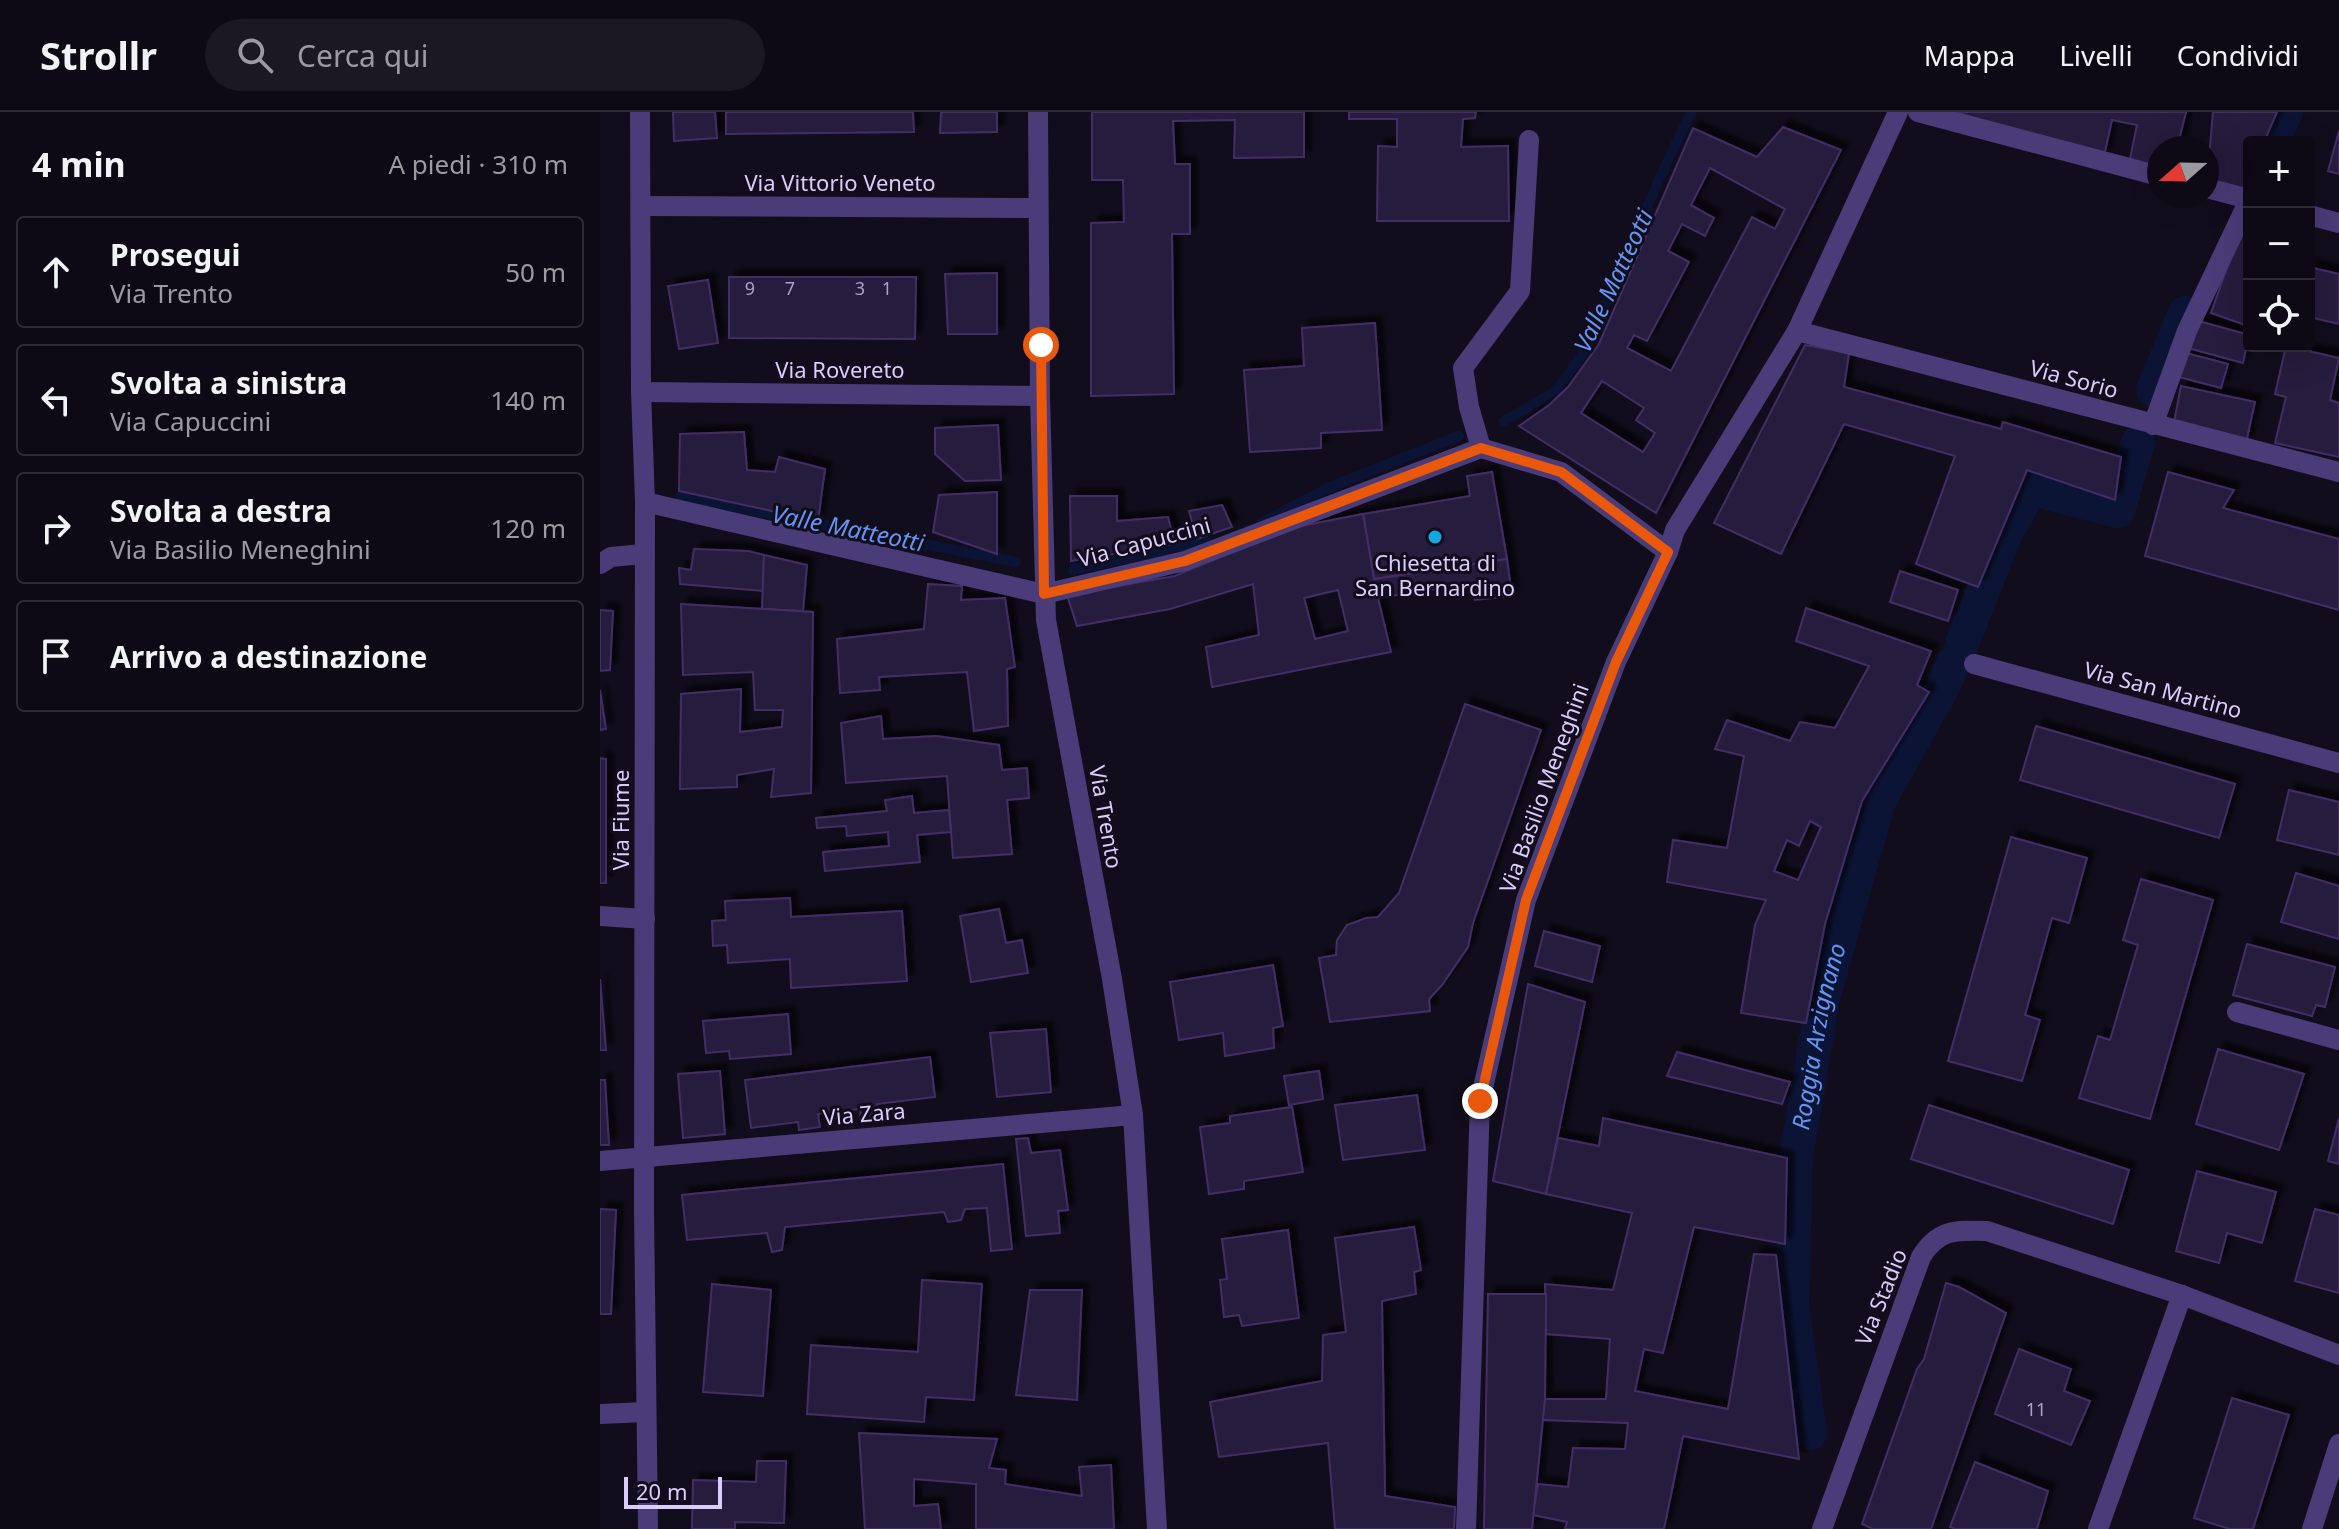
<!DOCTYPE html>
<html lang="it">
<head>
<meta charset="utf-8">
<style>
	:root { --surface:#0e0a15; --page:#1c1822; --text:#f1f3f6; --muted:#9b9aa0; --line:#2e2b34 }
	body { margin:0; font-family:"Noto Sans",sans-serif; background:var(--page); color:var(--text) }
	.controls { position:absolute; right:24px; top:24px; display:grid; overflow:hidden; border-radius:8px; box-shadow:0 8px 32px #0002 }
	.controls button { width:72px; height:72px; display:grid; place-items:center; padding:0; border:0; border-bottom:2px solid var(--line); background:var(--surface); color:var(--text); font:40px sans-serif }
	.compass { position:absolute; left:1547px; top:24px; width:72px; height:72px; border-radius:50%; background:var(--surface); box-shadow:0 8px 32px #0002; rotate:250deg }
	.scale { position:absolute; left:24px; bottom:20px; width:98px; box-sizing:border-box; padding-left:8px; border:4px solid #daccfb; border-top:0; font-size:22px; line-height:28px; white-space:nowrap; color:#daccfb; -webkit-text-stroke:6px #120d1c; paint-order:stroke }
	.stop { position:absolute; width:24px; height:24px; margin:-18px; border:6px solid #ea580c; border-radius:50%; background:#fff }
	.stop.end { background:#ea580c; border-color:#fff; box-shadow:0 2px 8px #0008 }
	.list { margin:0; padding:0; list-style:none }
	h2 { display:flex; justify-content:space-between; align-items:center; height:104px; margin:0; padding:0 32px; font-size:34px }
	h2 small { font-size:26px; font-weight:400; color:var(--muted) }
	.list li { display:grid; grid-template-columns:52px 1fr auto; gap:24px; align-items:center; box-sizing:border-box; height:112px; margin:0 16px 16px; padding:0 16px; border:2px solid var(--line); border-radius:8px }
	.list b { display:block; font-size:30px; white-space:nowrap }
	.list p { margin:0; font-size:26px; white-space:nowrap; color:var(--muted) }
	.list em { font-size:26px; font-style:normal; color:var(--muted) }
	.icon { flex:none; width:44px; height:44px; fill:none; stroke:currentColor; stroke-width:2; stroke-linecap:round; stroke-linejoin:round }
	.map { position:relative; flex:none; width:1739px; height:1417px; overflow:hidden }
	header { display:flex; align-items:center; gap:48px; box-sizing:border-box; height:112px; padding:0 40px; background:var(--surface); border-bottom:2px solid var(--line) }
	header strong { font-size:38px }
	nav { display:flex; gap:44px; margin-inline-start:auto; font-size:28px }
	.search { width:560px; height:72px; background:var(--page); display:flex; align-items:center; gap:20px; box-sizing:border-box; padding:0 28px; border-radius:44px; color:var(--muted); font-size:30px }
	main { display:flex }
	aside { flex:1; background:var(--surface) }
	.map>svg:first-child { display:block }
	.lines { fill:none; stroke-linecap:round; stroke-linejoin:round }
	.stream { stroke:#0c1436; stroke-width:10 }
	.canal { stroke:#0c1436; stroke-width:34 }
	.building { fill:#271b3c; stroke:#432f66; stroke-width:2; fill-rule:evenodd; filter:url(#shadow) }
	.minor { stroke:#493c78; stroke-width:20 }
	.route { stroke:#ea580c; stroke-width:10 }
	.poi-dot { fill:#12a7e1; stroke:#120d1c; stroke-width:3 }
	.labels { text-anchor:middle; stroke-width:6; stroke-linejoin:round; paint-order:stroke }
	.number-label { font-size:18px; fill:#ada0cb }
	.street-label { font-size:22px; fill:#daccfb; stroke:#120d1c }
	.poi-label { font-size:22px; fill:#daccfb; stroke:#120d1c }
	.water-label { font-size:24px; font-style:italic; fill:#6396f2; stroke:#120d1c }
</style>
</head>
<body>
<header>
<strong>Strollr</strong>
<div class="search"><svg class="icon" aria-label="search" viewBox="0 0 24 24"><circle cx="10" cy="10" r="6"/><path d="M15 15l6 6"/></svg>Cerca qui</div>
<nav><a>Mappa</a><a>Livelli</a><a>Condividi</a></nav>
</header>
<main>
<aside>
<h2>4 min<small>A piedi · 310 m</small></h2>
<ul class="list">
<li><svg class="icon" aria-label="ahead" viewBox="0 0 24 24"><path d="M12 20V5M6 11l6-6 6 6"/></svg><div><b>Prosegui</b><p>Via Trento</p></div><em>50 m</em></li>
<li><svg class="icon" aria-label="left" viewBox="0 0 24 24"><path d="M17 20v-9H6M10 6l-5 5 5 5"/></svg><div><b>Svolta a sinistra</b><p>Via Capuccini</p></div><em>140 m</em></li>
<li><svg class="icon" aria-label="right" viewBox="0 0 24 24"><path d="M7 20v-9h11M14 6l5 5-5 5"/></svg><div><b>Svolta a destra</b><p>Via Basilio Meneghini</p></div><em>120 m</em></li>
<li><svg class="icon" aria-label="arrive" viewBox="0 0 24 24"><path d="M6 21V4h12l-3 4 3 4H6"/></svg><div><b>Arrivo a destinazione</b></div></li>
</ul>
</aside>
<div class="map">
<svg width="1739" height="1417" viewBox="0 0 1739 1417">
	<defs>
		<filter id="shadow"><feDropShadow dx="7" dy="-7" stdDeviation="2" flood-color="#0009"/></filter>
	</defs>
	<rect width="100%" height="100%" fill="#120d1c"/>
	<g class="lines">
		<g class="stream">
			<path d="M 904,309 L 956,279 L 985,239 L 1061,63 L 1091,0"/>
			<path d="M 80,385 L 416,450"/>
			<path d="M 661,411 L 730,375 L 859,324"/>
			<path d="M 473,458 L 608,430"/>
		</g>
		<g class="canal">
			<path d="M 1672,30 L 1686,0"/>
			<path d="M 1553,278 L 1585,201"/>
			<path d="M 1361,534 L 1405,423 L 1431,377 L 1518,399 L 1538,330"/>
			<path id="s1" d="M 1210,1321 L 1192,1193 L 1196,1046 L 1223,886 L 1279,689 L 1345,571 L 1353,551"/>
		</g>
	</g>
	<g class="building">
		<path d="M 73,0 L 115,0 L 117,26 L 74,29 Z"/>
		<path d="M 126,0 L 313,0 L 314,20 L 126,22 Z"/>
		<path d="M 341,0 L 397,0 L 397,20 L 340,21 Z"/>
		<path d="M 492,0 L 704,0 L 704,45 L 634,46 L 635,8 L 573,9 L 575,52 L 590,52 L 590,122 L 572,122 L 574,282 L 491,284 L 491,111 L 524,110 L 523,68 L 492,68 Z"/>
		<path d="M 749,0 L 876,0 L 875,6 L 863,7 L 861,35 L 908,34 L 909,109 L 777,109 L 778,34 L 797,35 L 797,7 L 749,7 Z"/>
		<path d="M 1340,0 L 1586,0 L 1577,36 L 1559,36 L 1559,56 L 1530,47 L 1537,13 L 1512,8 L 1504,44 Z"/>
		<path d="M 1613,0 L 1677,0 L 1664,30 L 1649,30 L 1649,63 L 1642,79 L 1607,68 Z"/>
		<path d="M 1183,15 L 1241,38 L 1056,401 L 919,314 L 949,293 L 968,275 L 999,232 L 1093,16 L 1157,45 ZM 1110,56 L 1185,97 L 1175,117 L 1152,105 L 1071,259 L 1027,236 L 1034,223 L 1047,229 L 1089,150 L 1068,139 L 1082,112 L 1105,124 L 1114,106 L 1091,93 ZM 1002,269 L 1044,296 L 1036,308 L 1055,321 L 1043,340 L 981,301 Z"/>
		<path d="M 1739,19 L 1739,62 L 1728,59 Z"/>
		<path d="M 1645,105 L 1649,107 L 1648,214 L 1611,201 Z"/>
		<path d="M 1709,155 L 1739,162 L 1739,212 L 1709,205 Z"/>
		<path d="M 397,161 L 397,222 L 348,222 L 345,162 Z"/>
		<path d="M 129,165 L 316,165 L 315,227 L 129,226 Z"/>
		<path d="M 108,168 L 118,231 L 79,237 L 68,174 Z"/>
		<path d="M 1595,208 L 1649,223 L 1643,251 L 1588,236 Z"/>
		<path d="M 775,211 L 782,318 L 721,321 L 721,336 L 650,340 L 644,258 L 704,254 L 702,216 Z"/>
		<path d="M 1205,233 L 1249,241 L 1244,275 L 1401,317 L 1403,310 L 1521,345 L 1515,388 L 1427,358 L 1378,475 L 1316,452 L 1355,344 L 1244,312 L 1181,442 L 1114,411 Z"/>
		<path d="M 1686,234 L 1739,246 L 1730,288 L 1739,291 L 1739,345 L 1675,331 L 1686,285 L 1675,282 Z"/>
		<path d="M 1586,241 L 1628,252 L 1621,276 L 1579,265 Z"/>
		<path d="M 1581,274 L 1655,290 L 1646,331 L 1573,315 Z"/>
		<path d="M 398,313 L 401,368 L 365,369 L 335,342 L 335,316 Z"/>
		<path d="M 144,320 L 147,358 L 175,360 L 179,345 L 225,357 L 218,409 L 79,379 L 80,322 Z"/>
		<path d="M 892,360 L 907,447 L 774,467 L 763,402 L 870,384 L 867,364 Z"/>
		<path d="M 1568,360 L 1634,378 L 1623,396 L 1739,427 L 1739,498 L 1545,444 Z"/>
		<path d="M 397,380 L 397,442 L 333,420 L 339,383 Z"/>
		<path d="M 470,384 L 517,384 L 517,409 L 568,405 L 575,432 L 471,449 Z"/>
		<path d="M 622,393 L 632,415 L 597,427 L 589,399 Z"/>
		<path d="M 763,402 L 774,467 L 907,447 L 912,484 L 875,488 L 870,472 L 778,486 L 791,540 L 612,575 L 606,535 L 659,523 L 653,472 L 570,497 L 477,514 L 467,483 L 575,464 L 686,417 ZM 738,478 L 748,519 L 715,527 L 704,486 Z"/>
		<path d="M 94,437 L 148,439 L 164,443 L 163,479 L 80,472 L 79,456 L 91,458 Z"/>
		<path d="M 164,443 L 207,453 L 203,499 L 162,497 Z"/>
		<path d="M 1300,459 L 1358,478 L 1348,509 L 1290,490 Z"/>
		<path d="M 328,472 L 362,474 L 361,488 L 405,486 L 415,555 L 407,557 L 408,614 L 374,619 L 367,560 L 279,565 L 280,578 L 240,581 L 237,527 L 324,517 Z"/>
		<path d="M 81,492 L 213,500 L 211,681 L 171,685 L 174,657 L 137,663 L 137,675 L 80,677 L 81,582 L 141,577 L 140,620 L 182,615 L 183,598 L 155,598 L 153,560 L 83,563 Z"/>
		<path d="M 1206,496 L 1331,539 L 1317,573 L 1329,580 L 1262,689 L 1225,812 L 1206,911 L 1141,901 L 1155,813 L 1166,788 L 1067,770 L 1073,728 L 1127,736 L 1144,644 L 1115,637 L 1127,608 L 1190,629 L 1200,610 L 1235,616 L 1269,554 L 1196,529 ZM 1210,709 L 1221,715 L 1198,768 L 1174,759 L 1187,728 L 1199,734 Z"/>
		<path d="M 0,498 L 13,499 L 10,558 L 0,559 Z"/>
		<path d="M 0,578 L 6,617 L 0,618 Z"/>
		<path d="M 865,592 L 941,618 L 873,811 L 868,835 L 842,873 L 829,887 L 830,899 L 730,910 L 719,846 L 736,843 L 737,828 L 747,813 L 766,806 L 778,805 L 799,781 Z"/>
		<path d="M 281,604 L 283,627 L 336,624 L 399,633 L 402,658 L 427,656 L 429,686 L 407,688 L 412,742 L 353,746 L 347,664 L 246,671 L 241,611 Z"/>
		<path d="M 1436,614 L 1635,672 L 1619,726 L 1420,668 Z"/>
		<path d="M 0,646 L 6,647 L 6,771 L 0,771 Z"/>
		<path d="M 1689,678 L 1739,690 L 1739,743 L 1677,728 Z"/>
		<path d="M 312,684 L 314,701 L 349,698 L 351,720 L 317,723 L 320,750 L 225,759 L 223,740 L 289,734 L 288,720 L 247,724 L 246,714 L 217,716 L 216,706 L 287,699 L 285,688 Z"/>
		<path d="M 1411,725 L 1487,746 L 1469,811 L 1452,806 L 1425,903 L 1440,908 L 1422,969 L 1348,949 Z"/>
		<path d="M 1696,761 L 1739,774 L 1739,827 L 1681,810 Z"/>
		<path d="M 1541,767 L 1613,788 L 1550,1007 L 1479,986 L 1498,924 L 1510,928 L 1538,833 L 1523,828 Z"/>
		<path d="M 190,786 L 191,805 L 302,799 L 307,869 L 191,876 L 190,847 L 128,851 L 127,833 L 113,834 L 112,809 L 126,808 L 125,789 Z"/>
		<path d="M 399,797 L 406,831 L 422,828 L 428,861 L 371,870 L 360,804 Z"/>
		<path d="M 944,819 L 1000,834 L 992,870 L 935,854 Z"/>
		<path d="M 1647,832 L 1735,855 L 1725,895 L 1716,893 L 1712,904 L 1633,883 Z"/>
		<path d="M 673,853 L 683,914 L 673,916 L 674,936 L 625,944 L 623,921 L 579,928 L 570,870 Z"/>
		<path d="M 0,867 L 6,938 L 0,938 Z"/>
		<path d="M 928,872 L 985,890 L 946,1082 L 893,1069 Z"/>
		<path d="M 188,902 L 191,942 L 130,947 L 129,939 L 106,941 L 103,909 Z"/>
		<path d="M 446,917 L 451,980 L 397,985 L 390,921 Z"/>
		<path d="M 1618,937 L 1704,962 L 1679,1038 L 1596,1012 Z"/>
		<path d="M 1077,940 L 1190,970 L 1182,992 L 1067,964 Z"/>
		<path d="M 330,945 L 335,985 L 277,992 L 279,1005 L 261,1008 L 260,997 L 218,1002 L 220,1015 L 199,1018 L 198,1010 L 151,1016 L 145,968 Z"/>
		<path d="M 120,959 L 125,1022 L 83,1026 L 78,962 Z"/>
		<path d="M 719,959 L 723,987 L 689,993 L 684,964 Z"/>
		<path d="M 0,968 L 5,968 L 9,1033 L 0,1033 Z"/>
		<path d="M 817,983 L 825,1038 L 743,1048 L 735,993 Z"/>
		<path d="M 1329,993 L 1529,1058 L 1513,1112 L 1311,1047 Z"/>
		<path d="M 692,995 L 703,1060 L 644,1069 L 644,1077 L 609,1082 L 600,1015 L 630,1011 L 630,1004 Z"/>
		<path d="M 1003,1006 L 1187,1046 L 1185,1132 L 1094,1115 L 1063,1241 L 1044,1237 L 1035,1279 L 1128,1297 L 1154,1142 L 1176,1143 L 1199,1347 L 1083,1324 L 1064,1417 L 965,1417 L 967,1410 L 933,1403 L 938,1372 L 968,1375 L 973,1336 L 1025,1337 L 1028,1311 L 942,1308 L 945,1287 L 1006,1287 L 1010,1227 L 946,1222 L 945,1172 L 1013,1178 L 1032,1101 L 946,1082 L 958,1026 L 999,1034 Z"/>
		<path d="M 1739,1006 L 1739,1052 L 1728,1049 Z"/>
		<path d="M 428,1026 L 431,1041 L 460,1038 L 468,1098 L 458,1099 L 460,1121 L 426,1124 L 416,1027 Z"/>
		<path d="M 403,1052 L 412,1137 L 391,1139 L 387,1096 L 365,1097 L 361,1108 L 348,1110 L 344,1100 L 185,1115 L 182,1138 L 172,1140 L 167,1121 L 87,1128 L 82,1083 Z"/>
		<path d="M 1597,1059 L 1676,1080 L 1662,1131 L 1627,1121 L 1619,1151 L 1576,1139 Z"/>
		<path d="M 0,1097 L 16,1098 L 11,1202 L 0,1202 Z"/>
		<path d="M 1715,1097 L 1739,1103 L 1739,1181 L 1695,1169 Z"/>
		<path d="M 814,1115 L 821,1158 L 814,1160 L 816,1182 L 782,1189 L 785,1384 L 855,1395 L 854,1417 L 735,1417 L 728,1331 L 619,1345 L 610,1290 L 722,1269 L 723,1223 L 746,1220 L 735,1126 Z"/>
		<path d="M 688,1118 L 699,1206 L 642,1214 L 639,1203 L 624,1205 L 620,1168 L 627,1167 L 622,1127 Z"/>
		<path d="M 322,1168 L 382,1172 L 374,1288 L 326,1285 L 324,1310 L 207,1302 L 211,1233 L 318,1240 Z"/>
		<path d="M 1346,1171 L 1359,1175 L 1406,1201 L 1331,1417 L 1273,1417 L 1262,1412 L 1317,1257 L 1324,1247 Z"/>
		<path d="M 112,1172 L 171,1178 L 163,1284 L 103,1280 Z"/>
		<path d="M 430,1178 L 482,1178 L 477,1288 L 416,1283 Z"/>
		<path d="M 888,1182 L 946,1182 L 945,1287 L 932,1417 L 884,1417 Z"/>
		<path d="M 1419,1237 L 1471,1257 L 1464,1279 L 1490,1289 L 1471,1333 L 1395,1302 Z"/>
		<path d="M 1632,1286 L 1689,1303 L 1653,1417 L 1630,1417 L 1594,1406 Z"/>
		<path d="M 259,1321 L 397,1327 L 389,1356 L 406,1358 L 405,1372 L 482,1384 L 479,1355 L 511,1353 L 514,1417 L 376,1417 L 376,1372 L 314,1367 L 314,1394 L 338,1392 L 341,1417 L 265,1417 Z"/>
		<path d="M 157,1349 L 186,1349 L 184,1411 L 135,1410 L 135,1417 L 92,1417 L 93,1368 L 156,1370 Z"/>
		<path d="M 1375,1350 L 1448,1379 L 1437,1417 L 1355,1417 L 1350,1415 Z"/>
	</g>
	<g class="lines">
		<g class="minor">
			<path d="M 40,0 L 41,280 L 45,390 L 44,1099 L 48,1417"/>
			<path d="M 438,0 L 440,284 L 446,508 L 512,867 L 533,1003 L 557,1417"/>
			<path d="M 1318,0 L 1559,64"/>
			<path d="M 1607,76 L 1649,87"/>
			<path d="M 42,94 L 438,96"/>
			<path d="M 1709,103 L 1739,111"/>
			<path d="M 1197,219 L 1739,360"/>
			<path d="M 41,280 L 440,284"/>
			<path d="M 1553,313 L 1587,219 L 1649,88"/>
			<path d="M 881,336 L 869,295 L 863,256 L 920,179 L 929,28"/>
			<path d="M 45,390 L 444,482 L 585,449 L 881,336 L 961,360 L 1068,440"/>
			<path d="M 0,452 L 11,445 L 43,442"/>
			<path d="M 1374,552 L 1739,651"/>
			<path d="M 0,804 L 45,807"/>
			<path d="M 1637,900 L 1739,928"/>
			<path d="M 0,1049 L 533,1003"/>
			<path d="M 0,1302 L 46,1300"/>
			<path d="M 866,1417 L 880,989 L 926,788 L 1016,550 L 1068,440 L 1075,418 L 1197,219 L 1298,0"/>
			<path d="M 1222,1417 L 1321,1145 C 1338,1117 1356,1118 1387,1119 L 1582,1183 L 1739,1243"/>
			<path d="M 1498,1417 L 1582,1183"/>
			<path d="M 1712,1417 L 1739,1332"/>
		</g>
	</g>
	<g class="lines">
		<path class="route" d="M 441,233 L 444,482 L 585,449 L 881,336 L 961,360 L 1068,440 L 1016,550 L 926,788 L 880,989"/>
	</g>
	<circle class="poi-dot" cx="835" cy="425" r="8"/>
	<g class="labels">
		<g class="number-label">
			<text x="150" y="183">9</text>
			<text x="190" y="183">7</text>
			<text x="260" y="183">3</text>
			<text x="287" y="183">1</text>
			<text x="1436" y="1304">11</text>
		</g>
		<g class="street-label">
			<text x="240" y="79">Via Vittorio Veneto</text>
			<text x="240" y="266">Via Rovereto</text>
			<text transform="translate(1474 267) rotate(15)" y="8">Via Sorio</text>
			<text transform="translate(544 430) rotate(-15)" y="8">Via Capuccini</text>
			<text transform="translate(1563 578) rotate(15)" y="8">Via San Martino</text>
			<text transform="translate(944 676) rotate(-70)" y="8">Via Basilio Meneghini</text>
			<text transform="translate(506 705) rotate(80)" y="8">Via Trento</text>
			<text transform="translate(21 708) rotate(-90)" y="8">Via Fiume</text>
			<text transform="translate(264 1002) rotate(-5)" y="8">Via Zara</text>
			<text transform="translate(1281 1185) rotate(-68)" y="8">Via Stadio</text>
		</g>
		<g class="poi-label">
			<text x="835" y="459">Chiesetta di<tspan x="835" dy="25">San Bernardino</tspan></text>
		</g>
		<g class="water-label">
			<text transform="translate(1014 169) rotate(-65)" y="8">Valle Matteotti</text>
			<text transform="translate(248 417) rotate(11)" y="8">Valle Matteotti</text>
			<text dy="8" stroke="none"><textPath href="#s1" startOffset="400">Roggia Arzignano</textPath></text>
		</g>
	</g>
</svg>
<div class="controls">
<button>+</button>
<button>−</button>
<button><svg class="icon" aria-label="locate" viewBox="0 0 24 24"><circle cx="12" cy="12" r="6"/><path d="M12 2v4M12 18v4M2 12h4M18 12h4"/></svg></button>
</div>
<svg class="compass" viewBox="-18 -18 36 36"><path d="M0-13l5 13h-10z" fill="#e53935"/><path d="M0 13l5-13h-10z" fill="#9b9aa0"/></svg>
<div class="scale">20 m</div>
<div class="stop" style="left:441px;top:233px"></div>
<div class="stop end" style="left:880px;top:989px"></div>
</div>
</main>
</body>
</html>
